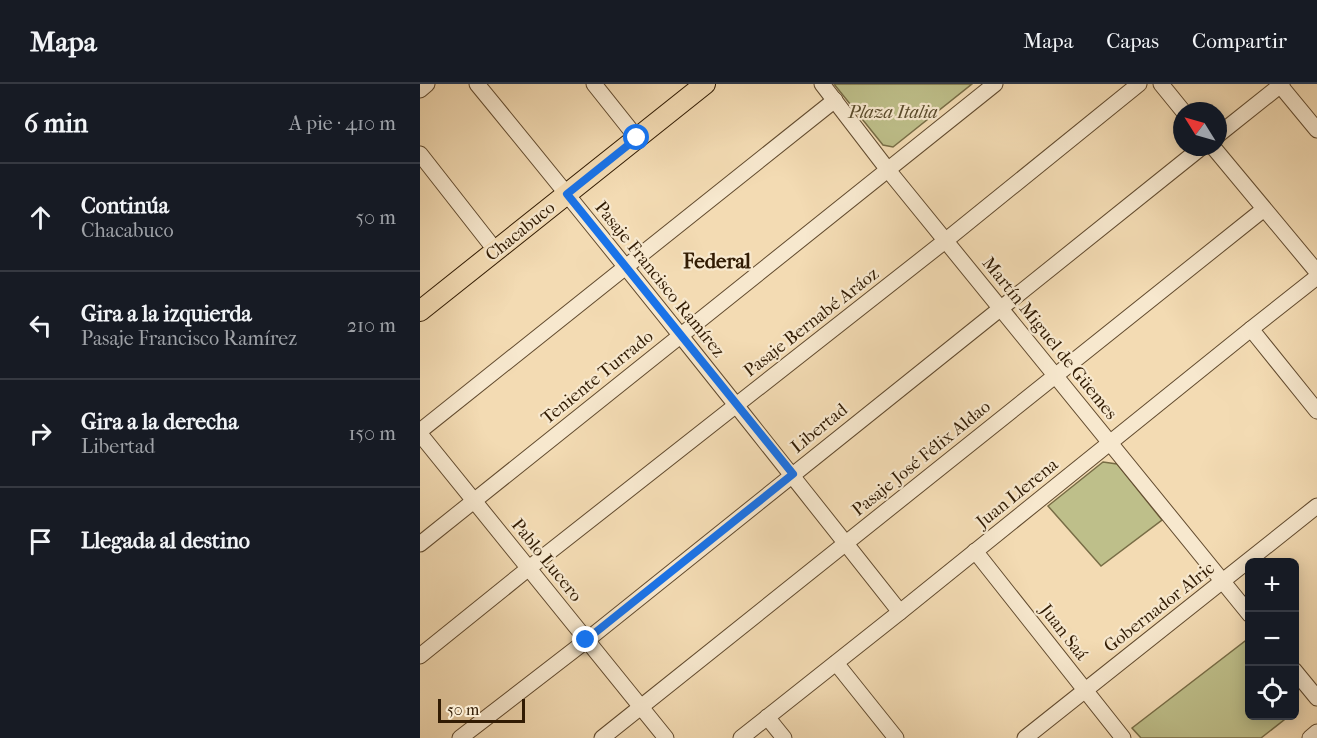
<!DOCTYPE html>
<html lang="es">
<head>
<meta charset="utf-8">
<style>
	:root { --surface:#171b24; --page:#20242c; --text:#f1f3f6; --muted:#9ea1a6; --line:#363941 }
	body { margin:0; font-family:"IM FELL French Canon",serif; background:var(--page); color:var(--text) }
	.controls { position:absolute; right:18px; bottom:18px; display:grid; overflow:hidden; border-radius:9px; box-shadow:0 3px 15px #0003 }
	.controls button { width:54px; height:54px; display:grid; place-items:center; padding:0; border:0; border-bottom:2px solid var(--line); background:var(--surface); color:var(--text); font:30px sans-serif }
	.compass { position:absolute; left:753px; top:18px; width:54px; height:54px; border-radius:50%; background:var(--surface); box-shadow:0 3px 15px #0003; rotate:307deg }
	.scale { position:absolute; left:18px; bottom:15px; width:87px; box-sizing:border-box; padding-left:6px; border:3px solid #311b03; border-top:0; font-size:16px; line-height:21px; white-space:nowrap; color:#311b03; -webkit-text-stroke:4px #f7e8ce; paint-order:stroke }
	.stop { position:absolute; width:18px; height:18px; margin:-14px; border:4px solid #1a73e8; border-radius:50%; background:#fff }
	.stop.end { background:#1a73e8; border-color:#fff; box-shadow:0 2px 6px #0008 }
	.list { margin:0; padding:0; list-style:none }
	h2 { display:flex; justify-content:space-between; align-items:center; height:78px; margin:0; padding:0 24px; font-size:26px }
	h2 small { font-size:20px; font-weight:400; color:var(--muted) }
	.list li { display:grid; grid-template-columns:39px 1fr auto; gap:18px; align-items:center; box-sizing:border-box; height:108px; padding:0 24px; border-top:2px solid var(--line) }
	.list b { display:block; font-size:22px; white-space:nowrap }
	.list p { margin:0; font-size:20px; white-space:nowrap; color:var(--muted) }
	.list em { font-size:20px; font-style:normal; color:var(--muted) }
	.icon { flex:none; width:33px; height:33px; fill:none; stroke:currentColor; stroke-width:2; stroke-linecap:round; stroke-linejoin:round }
	.map { position:relative; flex:none; width:897px; height:654px; overflow:hidden }
	header { display:flex; align-items:center; gap:36px; box-sizing:border-box; height:84px; padding:0 30px; background:var(--surface); border-bottom:2px solid var(--line) }
	header strong { font-size:28px }
	nav { display:flex; gap:33px; margin-inline-start:auto; font-size:21px }
	main { display:flex }
	aside { flex:1; background:var(--surface) }
	.map>svg:first-child { display:block }
	.green { fill:#bebf8a; stroke:#786d46; stroke-width:1.5 }
	.lines { fill:none; stroke-linecap:round; stroke-linejoin:round }
	.minor-casing { stroke:#624b2f; stroke-width:17 }
	.major-casing { stroke:#311b03; stroke-width:22 }
	.minor { stroke:#f7e8ce; stroke-width:15 }
	.major { stroke:#f3dbb3; stroke-width:20 }
	.route { stroke:#1a73e8; stroke-width:8 }
	.labels { text-anchor:middle; stroke-width:4.5; stroke-linejoin:round; paint-order:stroke }
	.park-label { font-size:18px; font-style:italic; fill:#5b4c2c; stroke:#f7e8ce }
	.street-label { font-size:18px; fill:#311b03; stroke:#f7e8ce }
	.quarter-label { font-size:21px; font-weight:bold; fill:#311b03; stroke:#f7e8ce }
</style>
</head>
<body>
<header>
<strong>Mapa</strong>
<nav><a>Mapa</a><a>Capas</a><a>Compartir</a></nav>
</header>
<main>
<aside>
<h2>6 min<small>A pie · 410 m</small></h2>
<ul class="list">
<li><svg class="icon" aria-label="ahead" viewBox="0 0 24 24"><path d="M12 20V5M6 11l6-6 6 6"/></svg><div><b>Continúa</b><p>Chacabuco</p></div><em>50 m</em></li>
<li><svg class="icon" aria-label="left" viewBox="0 0 24 24"><path d="M17 20v-9H6M10 6l-5 5 5 5"/></svg><div><b>Gira a la izquierda</b><p>Pasaje Francisco Ramírez</p></div><em>210 m</em></li>
<li><svg class="icon" aria-label="right" viewBox="0 0 24 24"><path d="M7 20v-9h11M14 6l5 5-5 5"/></svg><div><b>Gira a la derecha</b><p>Libertad</p></div><em>150 m</em></li>
<li><svg class="icon" aria-label="arrive" viewBox="0 0 24 24"><path d="M6 21V4h12l-3 4 3 4H6"/></svg><div><b>Llegada al destino</b></div></li>
</ul>
</aside>
<div class="map">
<svg width="897" height="654" viewBox="0 0 897 654">
	<rect width="100%" height="100%" fill="#f3dbb3"/>
	<filter id="stains"><feTurbulence type="fractalNoise" baseFrequency=".00333" numOctaves="4"/><feColorMatrix values="0 0 0 0 .2 0 0 0 0 .09 0 0 0 0 .02 0 0 0 .5 -.17"/></filter>
	<radialGradient id="worn" r=".72"><stop offset=".6" stop-color="#630" stop-opacity="0"/><stop offset="1" stop-color="#630" stop-opacity=".3"/></radialGradient>
	<g class="green">
		<path d="M 414,0 L 552,0 L 473,63 L 463,61 Z"/>
		<path d="M 683,378 L 697,380 L 742,436 L 681,482 L 628,422 Z"/>
		<path d="M 829,554 L 830,632 L 869,632 L 841,654 L 721,654 L 712,644 Z"/>
	</g>
	<g class="lines">
		<g class="minor-casing">
			<g id="minor">
				<path d="M 57,0 C 200,174 340,351 480,528"/>
				<path d="M 174,0 L 217,54"/>
				<path d="M 402,0 L 468,86 L 830,531"/>
				<path d="M 741,0 L 763,27"/>
				<path d="M 859,0 L 897,46"/>
				<path d="M 0,6 L 7,0"/>
				<path d="M 798,51 L 862,0"/>
				<path d="M 793,63 L 897,188"/>
				<path d="M 0,70 L 76,167"/>
				<path d="M 831,245 L 897,327"/>
				<path d="M 0,347 L 415,16"/>
				<path d="M 0,350 L 246,654"/>
				<path d="M 0,460 L 575,0"/>
				<path d="M 555,467 L 703,654"/>
				<path d="M 0,572 L 109,484 L 525,157 L 719,0"/>
				<path d="M 416,579 L 476,654"/>
				<path d="M 874,586 L 897,614"/>
				<path d="M 347,633 L 364,654"/>
				<path d="M 40,654 L 167,556 L 782,63"/>
				<path d="M 182,654 L 844,125"/>
				<path d="M 321,654 L 480,528 L 831,245 L 897,193"/>
				<path d="M 605,654 L 897,422"/>
				<path d="M 890,654 L 897,648"/>
			</g>
		</g>
		<g class="major-casing">
			<path id="major" d="M 0,227 L 285,0"/>
		</g>
		<use href="#minor" class="minor"/>
		<use href="#major" class="major"/>
	</g>
	<g class="lines">
		<path class="route" d="M 166,556 L 373,390 L 147,110 L 217,54"/>
	</g>
	<g class="labels">
		<g class="park-label">
			<text x="473" y="34">Plaza Italia</text>
		</g>
		<g class="street-label">
			<text transform="translate(100 147) rotate(-39)" y="6">Chacabuco</text>
			<text transform="translate(240 195) rotate(51)" y="6">Pasaje Francisco Ramírez</text>
			<text transform="translate(391 238) rotate(-38)" y="6">Pasaje Bernabé Aráoz</text>
			<text transform="translate(630 254) rotate(51)" y="6">Martín Miguel de Güemes</text>
			<text transform="translate(177 293) rotate(-39)" y="6">Teniente Turrado</text>
			<text transform="translate(399 344) rotate(-39)" y="6">Libertad</text>
			<text transform="translate(501 374) rotate(-39)" y="6">Pasaje José Félix Aldao</text>
			<text transform="translate(597 409) rotate(-39)" y="6">Juan Llerena</text>
			<text transform="translate(127 476) rotate(51)" y="6">Pablo Lucero</text>
			<text transform="translate(739 523) rotate(-38)" y="6">Gobernador Alric</text>
			<text transform="translate(644 548) rotate(52)" y="6">Juan Saá</text>
		</g>
		<g class="quarter-label">
			<text x="297" y="184">Federal</text>
		</g>
	</g>
	<rect width="100%" height="100%" filter="url(#stains)"/>
	<rect width="100%" height="100%" fill="url(#worn)"/>
</svg>
<div class="controls">
<button>+</button>
<button>−</button>
<button><svg class="icon" aria-label="locate" viewBox="0 0 24 24"><circle cx="12" cy="12" r="6"/><path d="M12 2v4M12 18v4M2 12h4M18 12h4"/></svg></button>
</div>
<svg class="compass" viewBox="-18 -18 36 36"><path d="M0-13l5 13h-10z" fill="#e53935"/><path d="M0 13l5-13h-10z" fill="#9ea1a6"/></svg>
<div class="scale">50 m</div>
<div class="stop" style="left:217px;top:54px"></div>
<div class="stop end" style="left:166px;top:556px"></div>
</div>
</main>
</body>
</html>
